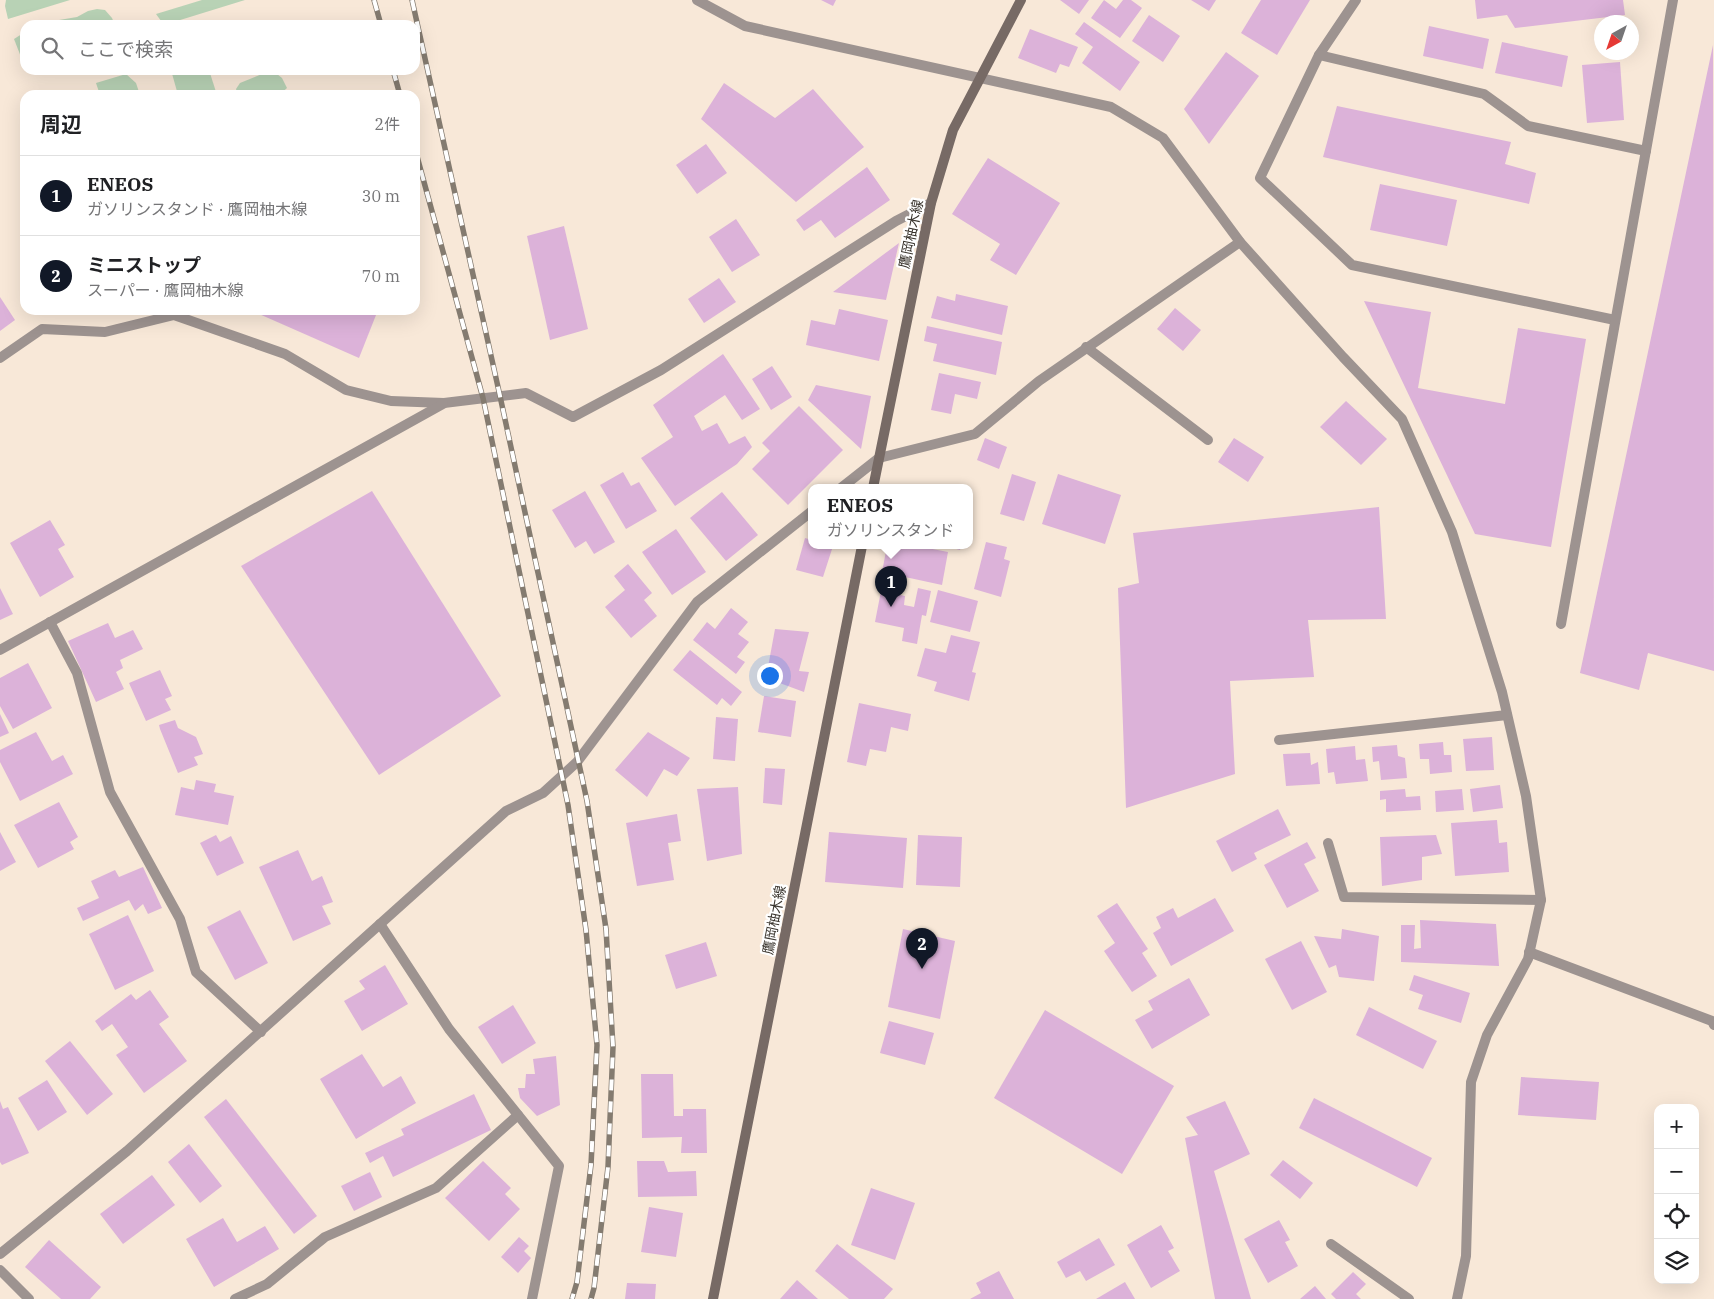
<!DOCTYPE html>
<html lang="ja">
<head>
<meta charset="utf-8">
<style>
	:root { --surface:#fff; --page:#f2f2f2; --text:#202124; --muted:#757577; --line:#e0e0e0; --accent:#111827 }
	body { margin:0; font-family:"IBM Plex Serif","Noto Sans JP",serif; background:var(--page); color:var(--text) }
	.controls { position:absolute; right:15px; bottom:15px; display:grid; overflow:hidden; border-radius:10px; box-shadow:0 5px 20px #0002 }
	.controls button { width:45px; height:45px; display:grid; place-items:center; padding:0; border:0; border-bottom:1px solid var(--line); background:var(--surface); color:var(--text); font:25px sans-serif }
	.compass { position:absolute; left:1594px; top:15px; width:45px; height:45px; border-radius:50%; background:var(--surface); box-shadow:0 5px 20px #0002; rotate:220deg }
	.you { position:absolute; left:769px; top:675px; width:18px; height:18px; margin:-12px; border:4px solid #fff; border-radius:50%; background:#1a73e8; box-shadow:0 0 0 8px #1a73e833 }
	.badge { display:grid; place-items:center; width:32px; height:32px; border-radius:50%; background:var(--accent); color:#fff; font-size:16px; font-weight:700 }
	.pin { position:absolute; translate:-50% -41px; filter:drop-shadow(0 1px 2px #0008) }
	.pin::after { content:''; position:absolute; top:26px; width:18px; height:15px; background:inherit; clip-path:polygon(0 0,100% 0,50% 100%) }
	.popup { position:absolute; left:808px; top:484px; width:165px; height:65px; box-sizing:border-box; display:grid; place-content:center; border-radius:10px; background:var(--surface); filter:drop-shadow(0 1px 4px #0005); font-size:16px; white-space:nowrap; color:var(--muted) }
	.popup b { font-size:19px; color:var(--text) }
	.popup::after { content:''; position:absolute; left:50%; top:100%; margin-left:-10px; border:10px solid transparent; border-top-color:var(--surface) }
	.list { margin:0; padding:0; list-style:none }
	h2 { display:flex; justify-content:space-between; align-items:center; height:65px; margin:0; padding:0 20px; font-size:21px }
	h2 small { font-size:16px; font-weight:400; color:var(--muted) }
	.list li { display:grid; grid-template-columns:32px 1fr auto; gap:15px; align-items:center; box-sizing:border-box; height:80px; padding:0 20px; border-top:1px solid var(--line) }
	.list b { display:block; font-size:19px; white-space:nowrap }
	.list p { margin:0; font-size:16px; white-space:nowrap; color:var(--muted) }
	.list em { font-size:16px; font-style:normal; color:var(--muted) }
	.icon { flex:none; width:28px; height:28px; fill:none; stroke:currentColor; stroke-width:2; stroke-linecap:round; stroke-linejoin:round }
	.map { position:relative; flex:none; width:1714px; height:1299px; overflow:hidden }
	.search { position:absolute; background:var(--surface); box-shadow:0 5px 20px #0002; left:20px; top:20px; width:400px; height:55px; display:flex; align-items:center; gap:12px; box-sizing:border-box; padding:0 18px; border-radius:15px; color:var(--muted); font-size:19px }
	.panel { position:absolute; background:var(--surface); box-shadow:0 5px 20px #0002; left:20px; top:90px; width:400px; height:225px; border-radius:15px }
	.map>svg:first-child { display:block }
	.green { fill:#b8d2b5 }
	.building { fill:#dcb2d9 }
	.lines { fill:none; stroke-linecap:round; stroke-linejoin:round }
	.service { stroke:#9d9390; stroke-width:10 }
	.minor { stroke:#9d9390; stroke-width:10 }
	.secondary { stroke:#776a65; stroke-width:10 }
	.rail-casing { stroke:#847b70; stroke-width:5.5 }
	.rail { stroke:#fff; stroke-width:4; stroke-dasharray:11; stroke-linecap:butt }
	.labels { text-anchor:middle; stroke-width:4.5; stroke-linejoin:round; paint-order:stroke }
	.street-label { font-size:14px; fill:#39342d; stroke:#fff }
</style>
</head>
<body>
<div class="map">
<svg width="1714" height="1299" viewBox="0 0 1714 1299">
	<rect width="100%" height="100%" fill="#f8e8d8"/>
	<g class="green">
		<path d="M 6,0 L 70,0 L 8,19 L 5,6 Z"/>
		<path d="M 202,0 L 245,0 L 164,25 L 156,14 Z"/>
		<path d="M 97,9 L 105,10 L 112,18 L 115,25 L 60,25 L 59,20 L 77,17 L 88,11 Z"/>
		<path d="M 25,32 L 25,60 L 21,57 L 14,39 Z"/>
		<path d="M 171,70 L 209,70 L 217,95 L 178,95 Z"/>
		<path d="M 272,70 L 282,78 L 287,88 L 279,95 L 238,95 L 236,89 L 240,83 Z"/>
		<path d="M 126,74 L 136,83 L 140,95 L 100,95 L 96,83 Z"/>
	</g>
	<g class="building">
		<path d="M 821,0 L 836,0 L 833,6 Z"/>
		<path d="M 1060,0 L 1089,0 L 1079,14 Z"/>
		<path d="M 1104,0 L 1116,9 L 1123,0 L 1131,0 L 1142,8 L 1120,38 L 1091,18 Z"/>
		<path d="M 1191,0 L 1216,0 L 1209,11 Z"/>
		<path d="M 1261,0 L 1310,0 L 1277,55 L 1241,33 Z"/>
		<path d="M 1475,0 L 1623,0 L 1625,15 L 1515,28 L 1507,15 L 1477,19 Z"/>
		<path d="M 1149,15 L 1180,36 L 1163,62 L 1132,41 Z"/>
		<path d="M 1084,22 L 1140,62 L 1120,91 L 1082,63 L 1093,47 L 1075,34 Z"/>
		<path d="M 1429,26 L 1489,39 L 1483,69 L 1423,56 Z"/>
		<path d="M 1030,29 L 1078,47 L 1069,67 L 1060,64 L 1056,73 L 1018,58 Z"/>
		<path d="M 1502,42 L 1568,56 L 1562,87 L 1495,73 Z"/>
		<path d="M 1713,45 L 1714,671 L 1648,653 L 1639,690 L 1580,673 Z"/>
		<path d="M 1226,52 L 1259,76 L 1209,144 L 1184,109 Z"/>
		<path d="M 1620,62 L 1624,120 L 1587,123 L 1582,65 Z"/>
		<path d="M 724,83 L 775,118 L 813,89 L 864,147 L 796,202 L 701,119 Z"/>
		<path d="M 1337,106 L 1511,142 L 1505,164 L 1536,173 L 1529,204 L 1323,157 Z"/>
		<path d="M 706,144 L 727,173 L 697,194 L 676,165 Z"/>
		<path d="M 988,158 L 1060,203 L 1016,275 L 990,260 L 1000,244 L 952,214 Z"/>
		<path d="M 867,167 L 890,200 L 835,238 L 821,220 L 804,231 L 796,220 Z"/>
		<path d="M 1380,184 L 1457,200 L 1447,246 L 1370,230 Z"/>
		<path d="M 736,219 L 760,255 L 732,272 L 709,237 Z"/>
		<path d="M 564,226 L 588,329 L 550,340 L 527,236 Z"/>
		<path d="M 899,243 L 886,300 L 833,292 Z"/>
		<path d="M 719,278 L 736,302 L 704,323 L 688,299 Z"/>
		<path d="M 956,294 L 1008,306 L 1002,335 L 931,318 L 937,296 L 955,301 Z"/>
		<path d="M 0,297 L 15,320 L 0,331 Z"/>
		<path d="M 1364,301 L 1431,312 L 1418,388 L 1505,404 L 1518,328 L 1586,339 L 1551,547 L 1475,534 Z"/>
		<path d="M 1175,308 L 1201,330 L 1183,351 L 1157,329 Z"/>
		<path d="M 839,309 L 888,320 L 879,361 L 806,345 L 811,320 L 835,325 Z"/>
		<path d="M 250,310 L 378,310 L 359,358 Z"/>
		<path d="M 927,326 L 1002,342 L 996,375 L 933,361 L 937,344 L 924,341 Z"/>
		<path d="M 723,354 L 760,409 L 742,420 L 725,395 L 694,416 L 702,431 L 717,423 L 729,444 L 745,436 L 752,447 L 737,464 L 675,506 L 641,458 L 673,437 L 653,405 Z"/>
		<path d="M 772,366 L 792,397 L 771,410 L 752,379 Z"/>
		<path d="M 939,373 L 981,382 L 977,399 L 955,394 L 951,414 L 931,410 Z"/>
		<path d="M 816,385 L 871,396 L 861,449 L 808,400 Z"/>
		<path d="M 1346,401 L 1387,439 L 1361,465 L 1320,427 Z"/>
		<path d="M 799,406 L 843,450 L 788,505 L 752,469 L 770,451 L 762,443 Z"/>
		<path d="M 985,438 L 1007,447 L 999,469 L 977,460 Z"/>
		<path d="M 1234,438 L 1264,457 L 1248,482 L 1218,462 Z"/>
		<path d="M 623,472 L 631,486 L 639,482 L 657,511 L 626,529 L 600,485 Z"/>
		<path d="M 1012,474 L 1036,482 L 1024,521 L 1000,514 Z"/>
		<path d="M 1058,474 L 1121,495 L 1105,544 L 1042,524 Z"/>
		<path d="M 372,491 L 501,696 L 379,775 L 241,566 Z"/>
		<path d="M 585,491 L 615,542 L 594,554 L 586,541 L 575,548 L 552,510 Z"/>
		<path d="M 722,492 L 758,535 L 726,561 L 690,518 Z"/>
		<path d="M 1379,507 L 1386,619 L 1308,620 L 1314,677 L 1230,681 L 1235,774 L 1126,808 L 1118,588 L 1139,583 L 1133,533 Z"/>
		<path d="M 50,520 L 65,545 L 58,549 L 74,577 L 40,597 L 10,543 Z"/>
		<path d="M 676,529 L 706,572 L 672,595 L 642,552 Z"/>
		<path d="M 805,538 L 812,540 L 812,546 L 833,546 L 823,577 L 796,570 Z"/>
		<path d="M 986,542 L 1007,547 L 1004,559 L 1010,561 L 1001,597 L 974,589 Z"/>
		<path d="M 887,546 L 917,546 L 948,552 L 942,585 L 882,572 Z"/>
		<path d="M 945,546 L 961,546 L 960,550 Z"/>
		<path d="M 628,564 L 652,593 L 644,600 L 657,616 L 631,638 L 605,607 L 625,590 L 614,576 Z"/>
		<path d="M 0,588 L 13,614 L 0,620 Z"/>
		<path d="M 918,588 L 931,591 L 926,616 L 922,615 L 917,644 L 902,641 L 904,628 L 875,622 L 881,591 L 905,596 L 904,605 L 914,607 Z"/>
		<path d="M 938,590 L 978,601 L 970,632 L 930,622 Z"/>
		<path d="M 731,608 L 748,622 L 738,634 L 749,642 L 737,657 L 745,662 L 736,674 L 693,640 L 707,622 L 715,629 Z"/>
		<path d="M 108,623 L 115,638 L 133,630 L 143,649 L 120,660 L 123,668 L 116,672 L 124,689 L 96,702 L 68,641 Z"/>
		<path d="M 775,629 L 809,632 L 799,671 L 809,672 L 804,692 L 766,678 Z"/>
		<path d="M 951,635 L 980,642 L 972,672 L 976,673 L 969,701 L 934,691 L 937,682 L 917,676 L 925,648 L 946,653 Z"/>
		<path d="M 690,650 L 742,692 L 731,706 L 722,698 L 717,705 L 673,670 Z"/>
		<path d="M 28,663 L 52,708 L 13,729 L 0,706 L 0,678 Z"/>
		<path d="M 160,670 L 172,696 L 165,699 L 171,710 L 146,721 L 129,683 Z"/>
		<path d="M 764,696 L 796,701 L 791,737 L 758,732 Z"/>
		<path d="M 859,703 L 911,714 L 908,731 L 891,727 L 886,752 L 870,749 L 866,766 L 847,762 Z"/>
		<path d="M 0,714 L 9,733 L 0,737 Z"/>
		<path d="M 716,717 L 738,719 L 735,761 L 713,759 Z"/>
		<path d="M 175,720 L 178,728 L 196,737 L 203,754 L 194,757 L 198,765 L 178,773 L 160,729 L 159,725 Z"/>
		<path d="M 36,732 L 52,761 L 63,755 L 73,774 L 20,801 L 0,762 L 0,750 Z"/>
		<path d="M 648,732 L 690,758 L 677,776 L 664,769 L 647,797 L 615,770 Z"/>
		<path d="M 1492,737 L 1494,770 L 1466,771 L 1463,739 Z"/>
		<path d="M 1443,742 L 1444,755 L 1451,755 L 1452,772 L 1430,774 L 1429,759 L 1420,759 L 1419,744 Z"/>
		<path d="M 1397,745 L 1398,756 L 1405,758 L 1407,778 L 1381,780 L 1379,761 L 1373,762 L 1372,747 Z"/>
		<path d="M 1355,746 L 1356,760 L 1365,759 L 1368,781 L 1336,784 L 1334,772 L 1328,773 L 1326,749 Z"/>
		<path d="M 1310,753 L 1311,765 L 1318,762 L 1320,784 L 1286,786 L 1283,754 Z"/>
		<path d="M 765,768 L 785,769 L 782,805 L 763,803 Z"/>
		<path d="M 196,780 L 216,784 L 214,792 L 234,796 L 228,825 L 175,815 L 181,787 L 194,790 Z"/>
		<path d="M 1500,785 L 1503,808 L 1473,812 L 1470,789 Z"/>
		<path d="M 738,787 L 742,854 L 707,861 L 697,789 Z"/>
		<path d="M 1405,789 L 1406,797 L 1420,796 L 1421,810 L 1386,812 L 1386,799 L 1380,800 L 1380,791 Z"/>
		<path d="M 1462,789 L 1464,810 L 1436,812 L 1435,791 Z"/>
		<path d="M 59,802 L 78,837 L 70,842 L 74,849 L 38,868 L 14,825 Z"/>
		<path d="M 1278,809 L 1291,835 L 1254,853 L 1257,859 L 1232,872 L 1216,841 Z"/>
		<path d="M 677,814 L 681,841 L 668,843 L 674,880 L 637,886 L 626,823 Z"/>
		<path d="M 1497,820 L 1499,843 L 1507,842 L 1509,872 L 1455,876 L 1451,823 Z"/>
		<path d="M 0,832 L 16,862 L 0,871 Z"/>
		<path d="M 829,832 L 907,838 L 903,888 L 825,882 Z"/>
		<path d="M 216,835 L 220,842 L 231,836 L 244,863 L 217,876 L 200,843 Z"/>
		<path d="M 918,835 L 962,837 L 960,887 L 916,885 Z"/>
		<path d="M 1436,835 L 1442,854 L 1422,857 L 1422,880 L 1382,886 L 1380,837 Z"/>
		<path d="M 1307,842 L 1316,858 L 1304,864 L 1319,891 L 1287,908 L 1264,865 Z"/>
		<path d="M 298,850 L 312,881 L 322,876 L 333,902 L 322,906 L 331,924 L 293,941 L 259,867 Z"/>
		<path d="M 143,867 L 162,908 L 148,914 L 143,904 L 135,911 L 129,900 L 83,921 L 77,908 L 99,898 L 91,881 L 115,870 L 119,877 Z"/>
		<path d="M 1215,898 L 1234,931 L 1171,966 L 1153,933 L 1161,928 L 1156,917 L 1173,908 L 1178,918 Z"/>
		<path d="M 1117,903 L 1148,949 L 1142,953 L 1157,976 L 1132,992 L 1104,951 L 1115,943 L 1097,916 Z"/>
		<path d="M 240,910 L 268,963 L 235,980 L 207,927 Z"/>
		<path d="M 128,915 L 154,971 L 115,990 L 89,934 Z"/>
		<path d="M 1420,920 L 1496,924 L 1499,966 L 1401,962 L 1401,925 L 1415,925 L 1414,949 L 1421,948 Z"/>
		<path d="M 903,929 L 955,941 L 940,1019 L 888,1007 Z"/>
		<path d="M 1342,929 L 1379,936 L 1374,981 L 1339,977 L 1336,965 L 1329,968 L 1314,936 L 1341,939 Z"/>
		<path d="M 1301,941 L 1327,992 L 1292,1010 L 1265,959 Z"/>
		<path d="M 706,942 L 717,976 L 676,989 L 665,955 Z"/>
		<path d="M 385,965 L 408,1004 L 362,1031 L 344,1001 L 365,989 L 359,981 Z"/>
		<path d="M 1414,975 L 1470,993 L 1461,1023 L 1418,1009 L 1423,995 L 1409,990 Z"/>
		<path d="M 1189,978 L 1210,1015 L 1152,1049 L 1135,1020 L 1153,1010 L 1148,1001 Z"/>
		<path d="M 150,990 L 169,1017 L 159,1024 L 187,1061 L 144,1093 L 116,1055 L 128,1047 L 112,1024 L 102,1031 L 95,1021 L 131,994 L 136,1000 Z"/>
		<path d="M 513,1005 L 536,1043 L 502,1064 L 478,1027 Z"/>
		<path d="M 1369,1007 L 1437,1041 L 1423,1069 L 1356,1035 Z"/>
		<path d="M 1045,1010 L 1174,1086 L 1122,1174 L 994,1098 Z"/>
		<path d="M 889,1021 L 934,1033 L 925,1065 L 880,1053 Z"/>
		<path d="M 70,1041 L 113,1094 L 87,1115 L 45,1061 Z"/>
		<path d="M 362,1054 L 383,1087 L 401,1076 L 416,1103 L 356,1139 L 320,1079 Z"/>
		<path d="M 556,1056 L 560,1105 L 537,1116 L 520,1098 L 518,1088 L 525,1088 L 526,1074 L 535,1074 L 533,1059 Z"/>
		<path d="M 641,1074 L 673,1074 L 674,1116 L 683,1116 L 683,1109 L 706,1109 L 707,1153 L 681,1153 L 682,1137 L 642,1138 Z"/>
		<path d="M 1521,1077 L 1599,1082 L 1596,1120 L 1518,1115 Z"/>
		<path d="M 47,1080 L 67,1112 L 38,1131 L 18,1098 Z"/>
		<path d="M 474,1094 L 491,1130 L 393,1177 L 383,1156 L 370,1163 L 365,1153 L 404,1135 L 401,1129 Z"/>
		<path d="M 1314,1098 L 1432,1158 L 1417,1187 L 1299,1128 Z"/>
		<path d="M 226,1099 L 317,1216 L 294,1234 L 204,1117 Z"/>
		<path d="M 0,1101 L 3,1109 L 8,1107 L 29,1153 L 2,1165 L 0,1162 Z"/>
		<path d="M 1225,1101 L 1250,1154 L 1214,1171 L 1251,1299 L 1215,1299 L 1185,1138 L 1198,1135 L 1186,1117 Z"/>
		<path d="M 189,1144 L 222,1186 L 200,1203 L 168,1162 Z"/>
		<path d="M 1283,1160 L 1313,1183 L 1300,1199 L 1270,1175 Z"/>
		<path d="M 483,1161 L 511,1188 L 505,1194 L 520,1209 L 489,1241 L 445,1198 Z"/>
		<path d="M 637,1161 L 664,1161 L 668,1172 L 696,1171 L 697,1196 L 638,1197 Z"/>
		<path d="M 370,1172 L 382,1197 L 354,1211 L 341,1186 Z"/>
		<path d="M 152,1175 L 175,1205 L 123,1244 L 100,1214 Z"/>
		<path d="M 871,1188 L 915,1203 L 895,1260 L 851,1245 Z"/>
		<path d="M 649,1207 L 683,1213 L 676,1257 L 641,1252 Z"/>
		<path d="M 223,1218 L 237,1242 L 265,1226 L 279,1249 L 214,1287 L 186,1239 Z"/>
		<path d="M 1279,1220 L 1290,1240 L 1285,1242 L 1298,1266 L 1268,1283 L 1244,1239 Z"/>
		<path d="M 1161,1225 L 1174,1248 L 1168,1251 L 1180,1271 L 1151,1288 L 1127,1245 Z"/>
		<path d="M 519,1237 L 529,1246 L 524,1251 L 531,1258 L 518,1273 L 501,1257 Z"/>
		<path d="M 1099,1238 L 1115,1265 L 1086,1281 L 1080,1271 L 1066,1278 L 1057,1262 Z"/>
		<path d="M 49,1240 L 101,1287 L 90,1299 L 61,1299 L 25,1267 Z"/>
		<path d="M 837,1244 L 893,1289 L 884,1299 L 849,1299 L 815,1271 Z"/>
		<path d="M 999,1271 L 1014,1299 L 970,1299 L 981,1293 L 976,1283 Z"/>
		<path d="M 1353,1272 L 1366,1284 L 1356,1294 L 1361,1299 L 1336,1299 L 1331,1294 Z"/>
		<path d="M 797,1280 L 818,1299 L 780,1299 Z"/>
		<path d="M 1125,1282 L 1135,1299 L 1096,1299 Z"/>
		<path d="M 627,1283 L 656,1284 L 655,1299 L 625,1299 Z"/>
		<path d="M 1315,1286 L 1326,1299 L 1300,1299 Z"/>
	</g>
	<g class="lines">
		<g class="service">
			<path d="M 1086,347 L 1208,440"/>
			<path d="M 235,1299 L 267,1284 L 325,1237 L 436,1188 L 518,1115"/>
		</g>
		<g class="minor">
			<path d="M 697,0 L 745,26 L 1111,107 L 1163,138 L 1240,242 L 1343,357 L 1402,419 L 1452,532 L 1502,692 L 1526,796 L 1541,900 L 1528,959 L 1487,1035 L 1471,1082 L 1466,1256 L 1457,1299"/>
			<path d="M 1319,55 L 1356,0"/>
			<path d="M 1615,320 L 1352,265 L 1260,178 L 1319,55 L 1484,94 L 1528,126 L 1646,151"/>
			<path d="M 0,358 L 42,329 L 105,332 L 174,315 L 285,354 L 346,390 L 391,401 L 444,403 L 526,393 L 573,417 L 661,370 L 896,221 L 931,203"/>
			<path d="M 841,488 L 879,458 L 975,434 L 1039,381 L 1240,242"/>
			<path d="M 50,622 L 77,673 L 110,792 L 180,919 L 196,972 L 261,1032"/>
			<path d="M 1561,624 L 1673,0"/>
			<path d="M 0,650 L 443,404"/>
			<path d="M 1279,740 L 1507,715"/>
			<path d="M 1328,843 L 1344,897 L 1541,900"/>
			<path d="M 380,924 L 449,1029 L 559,1166 L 532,1299"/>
			<path d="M 1529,952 L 1712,1021 L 1714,1025"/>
			<path d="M 1331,1244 L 1409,1299"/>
			<path d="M 0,1254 L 127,1151 L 506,811 L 543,793 L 577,762 L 697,602 L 812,511"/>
			<path d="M 0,1270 L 29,1299"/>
		</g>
		<g class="secondary">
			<path d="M 873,488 L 931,203 L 953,130 L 1021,0"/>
			<path d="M 713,1299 L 862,546"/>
		</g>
		<g class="rail-casing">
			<g id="rail">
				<path d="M 374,0 L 381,25"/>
				<path d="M 412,0 L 500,396 L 587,801 L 606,929 L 613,1047 L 608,1167 L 594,1288 L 591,1299"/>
				<path d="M 393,70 L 400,95"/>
				<path d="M 415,149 L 483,398 L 568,805 L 586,930 L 597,1045 L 591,1165 L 577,1282 L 572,1299"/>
			</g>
		</g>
		<use href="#rail" class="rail"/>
	</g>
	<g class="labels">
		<g class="street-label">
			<text transform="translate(911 234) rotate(-78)" y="5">鷹岡柚木線</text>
			<text transform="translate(774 920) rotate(-79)" y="5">鷹岡柚木線</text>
		</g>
	</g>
</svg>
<div class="controls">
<button>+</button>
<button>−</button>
<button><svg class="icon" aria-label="locate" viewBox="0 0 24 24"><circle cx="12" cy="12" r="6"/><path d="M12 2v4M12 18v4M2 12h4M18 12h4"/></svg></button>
<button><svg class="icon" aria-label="layers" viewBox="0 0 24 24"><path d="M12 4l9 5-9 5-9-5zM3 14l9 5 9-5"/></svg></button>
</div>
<svg class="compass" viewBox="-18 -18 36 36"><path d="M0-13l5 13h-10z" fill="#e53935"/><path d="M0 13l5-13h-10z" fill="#757577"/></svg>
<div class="you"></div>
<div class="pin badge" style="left:891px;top:607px">1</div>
<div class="popup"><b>ENEOS</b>ガソリンスタンド</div>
<div class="pin badge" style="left:922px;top:969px">2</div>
<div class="search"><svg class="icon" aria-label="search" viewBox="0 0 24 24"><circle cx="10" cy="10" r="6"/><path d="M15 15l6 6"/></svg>ここで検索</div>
<section class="panel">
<h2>周辺<small>2件</small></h2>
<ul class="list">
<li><span class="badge">1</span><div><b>ENEOS</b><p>ガソリンスタンド · 鷹岡柚木線</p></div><em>30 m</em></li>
<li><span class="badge">2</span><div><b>ミニストップ</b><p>スーパー · 鷹岡柚木線</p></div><em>70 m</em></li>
</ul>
</section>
</div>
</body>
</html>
